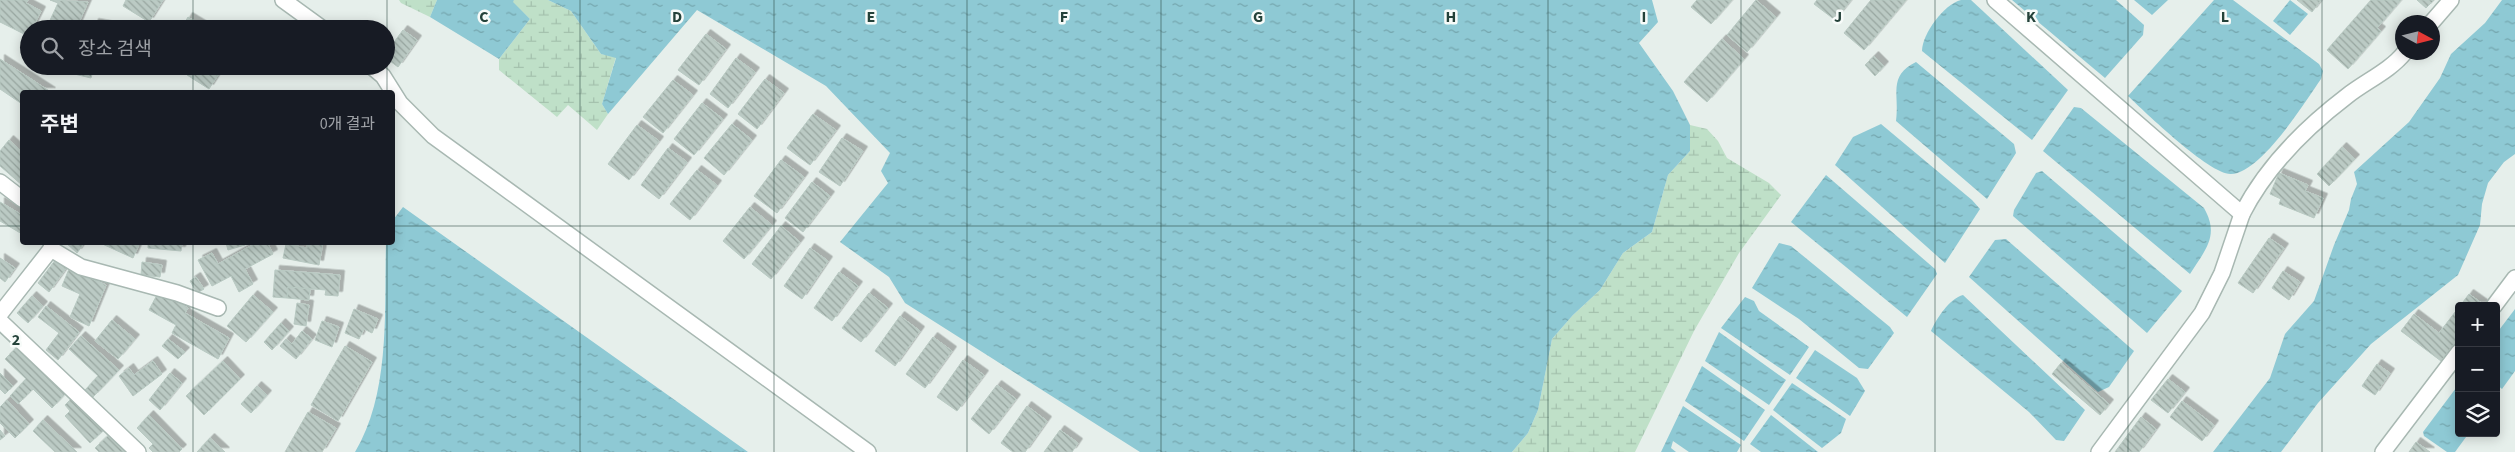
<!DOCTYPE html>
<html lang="ko">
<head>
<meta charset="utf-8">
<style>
	:root { --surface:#171b24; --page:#20242c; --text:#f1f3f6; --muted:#9ea1a6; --line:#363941 }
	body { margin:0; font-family:"Source Sans 3","Noto Sans KR",sans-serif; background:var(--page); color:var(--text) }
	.controls { position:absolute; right:15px; bottom:15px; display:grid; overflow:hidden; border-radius:5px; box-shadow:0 2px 12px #0003 }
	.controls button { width:45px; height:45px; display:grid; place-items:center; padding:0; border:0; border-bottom:1px solid var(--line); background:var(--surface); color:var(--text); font:25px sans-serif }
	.compass { position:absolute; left:2395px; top:15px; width:45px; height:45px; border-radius:50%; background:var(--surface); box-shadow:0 2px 12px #0003; rotate:97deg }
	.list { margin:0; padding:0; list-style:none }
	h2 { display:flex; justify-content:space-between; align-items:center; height:65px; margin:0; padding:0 20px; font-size:21px }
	h2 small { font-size:16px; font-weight:400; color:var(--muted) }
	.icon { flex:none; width:28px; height:28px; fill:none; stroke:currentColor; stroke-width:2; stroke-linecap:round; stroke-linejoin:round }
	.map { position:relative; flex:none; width:2515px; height:452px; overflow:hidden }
	.search { position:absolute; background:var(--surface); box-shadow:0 2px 12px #0003; left:20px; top:20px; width:375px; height:55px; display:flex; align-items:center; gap:12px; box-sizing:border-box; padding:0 18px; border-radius:28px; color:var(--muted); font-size:19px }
	.panel { position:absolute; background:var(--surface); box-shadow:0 2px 12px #0003; left:20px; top:90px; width:375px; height:155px; border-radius:5px }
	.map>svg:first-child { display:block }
	.wetland { fill:url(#wetland-marsh) }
	.water { fill:url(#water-ripples) }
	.building { fill:url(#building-back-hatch); stroke:#b8c9c2; filter:url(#shadow) }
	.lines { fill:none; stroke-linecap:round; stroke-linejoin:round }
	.minor-casing { stroke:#a8b8b2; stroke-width:18 }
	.minor { stroke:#fff; stroke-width:15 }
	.grid { fill:none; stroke:#24423a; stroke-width:1; stroke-opacity:0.55 }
	.grid-label { font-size:16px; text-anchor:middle; font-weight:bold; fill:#24423a; stroke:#f7fbf9; stroke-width:5; stroke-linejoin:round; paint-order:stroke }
</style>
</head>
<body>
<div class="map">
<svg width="2515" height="452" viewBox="0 0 2515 452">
	<defs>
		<pattern id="wetland-marsh" width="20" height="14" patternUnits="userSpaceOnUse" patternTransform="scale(1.25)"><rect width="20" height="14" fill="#bfe0c8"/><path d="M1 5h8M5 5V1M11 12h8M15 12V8" fill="none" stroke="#a4c1ad"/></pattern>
		<pattern id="water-ripples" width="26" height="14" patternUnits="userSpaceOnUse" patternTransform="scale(1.25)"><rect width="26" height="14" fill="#8ec9d4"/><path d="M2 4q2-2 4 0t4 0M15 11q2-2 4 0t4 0" fill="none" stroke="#74a5ad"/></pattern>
		<pattern id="building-back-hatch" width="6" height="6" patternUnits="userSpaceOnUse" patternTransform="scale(1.25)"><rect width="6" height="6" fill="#bbcac4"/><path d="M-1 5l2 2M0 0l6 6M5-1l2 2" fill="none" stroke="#98a6a0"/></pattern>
		<filter id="shadow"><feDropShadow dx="4.5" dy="-4.5" stdDeviation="0" flood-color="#0004"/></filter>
	</defs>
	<rect width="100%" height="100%" fill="#e6efeb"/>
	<g class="wetland">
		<path d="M 399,0 L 437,0 L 430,17 L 401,3 Z"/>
		<path d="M 514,0 L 548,0 L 571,11 L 601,54 L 616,57 L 602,104 L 608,114 L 597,130 L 568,105 L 557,117 L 499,70 L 499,59 L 530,19 L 512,2 Z"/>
		<path d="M 1690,125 L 1707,129 L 1718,141 L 1727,158 L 1769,183 L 1781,195 L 1739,253 L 1694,331 L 1635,452 L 1512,452 L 1528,433 L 1538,410 L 1552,339 L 1573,315 L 1600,290 L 1623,253 L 1652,232 L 1668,175 L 1690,151 Z"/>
	</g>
	<g class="water">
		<path d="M 437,0 L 514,0 L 513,2 L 530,19 L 499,59 L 430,17 Z"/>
		<path d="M 548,0 L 1652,0 L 1658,22 L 1639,43 L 1673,91 L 1690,125 L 1690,151 L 1668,175 L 1652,232 L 1623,253 L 1600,290 L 1573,315 L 1552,339 L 1538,410 L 1528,433 L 1512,452 L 1140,452 L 905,303 L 889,277 L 840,242 L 888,183 L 881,171 L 890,153 L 826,86 L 697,10 L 608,114 L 602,104 L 616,58 L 601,54 L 571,11 Z"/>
		<path d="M 1961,0 L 1971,0 L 2068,90 L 2032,140 L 1922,51 C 1922,34 1944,4 1961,0 Z"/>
		<path d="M 2012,0 L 2116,0 L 2144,25 L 2143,35 L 2105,78 Z"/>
		<path d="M 2134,0 L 2168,0 L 2152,15 Z"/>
		<path d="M 2214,0 L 2233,0 L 2319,64 L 2323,71 L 2321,79 C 2305,102 2261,173 2231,174 C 2210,175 2145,112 2128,96 Z"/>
		<path d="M 2290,0 L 2308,14 L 2290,35 L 2273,21 Z"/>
		<path d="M 2502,0 L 2515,0 L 2515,154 L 2504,162 L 2488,183 L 2482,204 L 2480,225 L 2458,275 L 2371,344 L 2318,403 L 2281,452 L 2213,452 L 2270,378 L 2285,334 L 2314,301 L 2334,245 L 2349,210 L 2351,199 L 2357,184 L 2354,172 L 2409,122 L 2440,78 L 2451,54 L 2485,23 Z"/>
		<path d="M 1916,62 L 2014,144 L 2016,153 L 1987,199 L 1896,121 C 1900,95 1887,76 1916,62 Z"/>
		<path d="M 2074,107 L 2081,108 L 2204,208 C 2220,236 2205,250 2190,274 L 2043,151 Z"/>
		<path d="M 1881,124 L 1972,200 L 1980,209 L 1945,263 L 1835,165 L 1853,137 Z"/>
		<path d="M 2042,171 L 2182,291 L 2147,333 L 2013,216 L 2014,210 L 2036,173 Z"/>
		<path d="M 1826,175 L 1935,269 L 1937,274 L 1907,317 L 1791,222 Z"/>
		<path d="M 403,207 L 748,452 L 355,452 C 391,392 384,310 386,243 L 392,242 L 393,220 Z"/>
		<path d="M 2006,239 L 2134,351 L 2109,387 L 2098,392 L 1969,277 L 1995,240 Z"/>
		<path d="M 1779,243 L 1791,246 L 1890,327 L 1894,333 L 1868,369 L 1859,368 L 1799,319 L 1752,288 Z"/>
		<path d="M 1963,295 L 2085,410 L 2064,441 L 2056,440 L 2029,412 L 1931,331 C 1936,319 1950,298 1963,295 Z"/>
		<path d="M 1745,297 L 1754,301 L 1759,311 L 1809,347 L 1790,375 L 1721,328 Z"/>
		<path d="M 2515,309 L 2515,371 L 2502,389 L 2496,384 L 2496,334 Z"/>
		<path d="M 1719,332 L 1786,380 L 1769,405 L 1705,361 Z"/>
		<path d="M 1815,350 L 1857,378 L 1865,391 L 1850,416 L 1796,378 Z"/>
		<path d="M 1702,366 L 1765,410 L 1744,441 L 1685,401 Z"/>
		<path d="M 1792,383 L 1846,419 L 1841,433 L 1822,448 L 1773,410 Z"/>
		<path d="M 2459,384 L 2459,433 L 2469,433 L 2455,452 L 2447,452 L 2424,436 L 2423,432 Z"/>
		<path d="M 1683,406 L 1741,445 L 1737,452 L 1689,452 L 1673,441 L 1671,448 L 1676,452 L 1661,452 Z"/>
		<path d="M 1771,415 L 1818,452 L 1761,452 L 1750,444 Z"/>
	</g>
	<g class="building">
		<path d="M 0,0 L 28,0 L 26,3 L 41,11 L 32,29 L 29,29 L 28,36 L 0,22 Z"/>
		<path d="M 50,0 L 88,2 L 76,29 L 46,29 L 58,3 Z"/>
		<path d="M 126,0 L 163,0 L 149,22 L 123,6 Z"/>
		<path d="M 1697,0 L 1732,0 L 1711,24 L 1691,7 Z"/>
		<path d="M 1756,0 L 1776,17 L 1747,52 L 1727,35 Z"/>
		<path d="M 1817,0 L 1851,0 L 1835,20 L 1814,4 Z"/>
		<path d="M 1871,0 L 1906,0 L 1864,50 L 1844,33 Z"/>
		<path d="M 2297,0 L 2321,0 L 2312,12 Z"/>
		<path d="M 2371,0 L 2401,0 L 2377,28 L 2381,31 L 2348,69 L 2327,50 Z"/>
		<path d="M 2417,0 L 2434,0 L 2426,8 Z"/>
		<path d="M 188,17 L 208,29 L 181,29 Z"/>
		<path d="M 94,23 L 116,27 L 115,29 L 93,29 Z"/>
		<path d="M 403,30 L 417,40 L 398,67 L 386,58 L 386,53 Z"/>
		<path d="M 706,34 L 726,49 L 699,85 L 678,70 Z"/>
		<path d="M 1722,39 L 1744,59 L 1707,102 L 1684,82 Z"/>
		<path d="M 1874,56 L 1884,66 L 1875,76 L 1865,65 Z"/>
		<path d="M 736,58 L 755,72 L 728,108 L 710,94 Z"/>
		<path d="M 0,59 L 51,92 L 22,92 L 22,104 L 0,89 Z"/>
		<path d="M 72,66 L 94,67 L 91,78 L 70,73 Z"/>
		<path d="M 175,66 L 187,66 L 184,72 Z"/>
		<path d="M 193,66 L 227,66 L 225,69 L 223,67 L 209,89 L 187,75 Z"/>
		<path d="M 765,79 L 784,93 L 757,129 L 738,114 Z"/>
		<path d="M 673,80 L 693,95 L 663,133 L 643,117 Z"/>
		<path d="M 702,103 L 723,119 L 694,155 L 674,139 Z"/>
		<path d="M 813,114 L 836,130 L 810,165 L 787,148 Z"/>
		<path d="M 732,124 L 752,140 L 724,175 L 704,158 Z"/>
		<path d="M 637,125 L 659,141 L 629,180 L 608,164 Z"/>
		<path d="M 842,138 L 863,151 L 840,186 L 819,172 Z"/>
		<path d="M 9,140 L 22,152 L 22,185 L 0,166 L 0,151 Z"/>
		<path d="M 2342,147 L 2355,159 L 2329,186 L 2317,174 Z"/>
		<path d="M 668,148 L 687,162 L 659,199 L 641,185 Z"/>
		<path d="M 781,160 L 804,177 L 777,213 L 754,196 Z"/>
		<path d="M 697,170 L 717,185 L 690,220 L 670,204 Z"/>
		<path d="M 2279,173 L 2308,185 L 2305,191 L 2323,198 L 2314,218 L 2279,204 L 2281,199 L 2270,194 Z"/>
		<path d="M 812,182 L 830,196 L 803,232 L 785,218 Z"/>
		<path d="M 0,202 L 22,215 L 22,234 L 0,221 Z"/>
		<path d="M 750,207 L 772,225 L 744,259 L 723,241 Z"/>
		<path d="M 781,226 L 800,242 L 771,279 L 752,264 Z"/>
		<path d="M 2269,238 L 2284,248 L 2253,293 L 2238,283 Z"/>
		<path d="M 65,242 L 85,242 L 77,253 Z"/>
		<path d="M 98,242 L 140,242 L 133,258 Z"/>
		<path d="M 148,242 L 182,242 L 181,251 L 148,248 Z"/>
		<path d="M 244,242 L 245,245 L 228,250 L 226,243 Z"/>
		<path d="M 258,242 L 267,242 L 273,254 L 245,269 L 253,284 L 239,292 L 231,276 L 212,286 L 198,260 L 212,253 L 218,264 Z"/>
		<path d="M 308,242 L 323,242 L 319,265 L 283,258 L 286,244 L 307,248 Z"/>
		<path d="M 810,248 L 828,261 L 802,299 L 784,286 Z"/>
		<path d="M 0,258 L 15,268 L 5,282 L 0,278 Z"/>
		<path d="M 56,259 L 67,267 L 49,292 L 38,283 Z"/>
		<path d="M 142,262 L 162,265 L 160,277 L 141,275 Z"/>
		<path d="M 69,269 L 106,285 L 89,326 L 70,317 L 80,294 L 62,286 Z"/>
		<path d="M 275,270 L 340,275 L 338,296 L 325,295 L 326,290 L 288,287 L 287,298 L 273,297 Z"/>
		<path d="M 2283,271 L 2300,282 L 2289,300 L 2272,288 Z"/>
		<path d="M 839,272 L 858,286 L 832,321 L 814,308 Z"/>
		<path d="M 196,277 L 204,289 L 197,293 L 190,281 Z"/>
		<path d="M 288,287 L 310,289 L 309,300 L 287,298 Z"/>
		<path d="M 159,291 L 188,308 L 185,313 L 229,338 L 218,359 L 172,333 L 176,325 L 149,310 Z"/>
		<path d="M 869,293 L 888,308 L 861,342 L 842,328 Z"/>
		<path d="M 2469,294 L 2483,304 L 2482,306 L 2460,306 Z"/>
		<path d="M 253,295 L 273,312 L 246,342 L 227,326 Z"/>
		<path d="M 32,296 L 43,306 L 28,323 L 17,313 Z"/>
		<path d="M 297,303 L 309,305 L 306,326 L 294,324 Z"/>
		<path d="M 46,306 L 79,332 L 58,360 L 46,350 L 59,333 L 38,317 Z"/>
		<path d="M 2459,307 L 2459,337 L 2441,361 L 2401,331 L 2414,314 L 2439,333 Z"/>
		<path d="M 354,309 L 378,319 L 372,333 L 364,329 L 359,339 L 345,333 Z"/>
		<path d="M 900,316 L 920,331 L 895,366 L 875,351 Z"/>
		<path d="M 112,320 L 135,339 L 118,359 L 95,341 Z"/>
		<path d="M 322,321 L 339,327 L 332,347 L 315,340 Z"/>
		<path d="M 281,323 L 289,331 L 272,350 L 264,342 Z"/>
		<path d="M 302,331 L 312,339 L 296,359 L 280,346 L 286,339 L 292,344 Z"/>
		<path d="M 81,336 L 119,370 L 93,397 L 85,390 L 98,376 L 69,349 Z"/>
		<path d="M 933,337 L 952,351 L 925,388 L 906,374 Z"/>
		<path d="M 168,339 L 185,352 L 178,359 L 162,346 Z"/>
		<path d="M 345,346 L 372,362 L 338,421 L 311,405 Z"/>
		<path d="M 17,347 L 65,394 L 52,408 L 33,389 L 18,404 L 10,396 L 26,379 L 5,359 Z"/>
		<path d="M 963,360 L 984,375 L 957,411 L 937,397 Z"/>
		<path d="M 153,361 L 162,374 L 133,396 L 119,376 L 129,368 L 134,375 Z"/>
		<path d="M 223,361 L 240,379 L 204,415 L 186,396 Z"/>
		<path d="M 2061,363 L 2109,404 L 2100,415 L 2052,374 Z"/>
		<path d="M 2377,364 L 2390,373 L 2375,395 L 2362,386 Z"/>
		<path d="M 0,373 L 13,386 L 5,394 L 0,389 Z"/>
		<path d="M 170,373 L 182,383 L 160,410 L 149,400 Z"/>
		<path d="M 2168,379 L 2185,392 L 2168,413 L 2151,400 Z"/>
		<path d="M 997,385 L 1016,399 L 989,434 L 971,419 Z"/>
		<path d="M 257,386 L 267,395 L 251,413 L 241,404 Z"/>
		<path d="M 72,398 L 106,428 L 90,443 L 65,416 L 70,411 L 65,405 Z"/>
		<path d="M 7,400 L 29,424 L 15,438 L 0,423 L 0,407 Z"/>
		<path d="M 2182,401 L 2214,425 L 2202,441 L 2170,417 Z"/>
		<path d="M 1027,406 L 1047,421 L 1025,452 L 1013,452 L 1001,443 Z"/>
		<path d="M 308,412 L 336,428 L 322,452 L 285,452 Z"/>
		<path d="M 149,415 L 182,449 L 179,452 L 153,452 L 149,448 L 153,444 L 137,428 Z"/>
		<path d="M 2141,417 L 2156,429 L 2139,452 L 2115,452 Z"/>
		<path d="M 43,420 L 77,452 L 55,452 L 33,431 Z"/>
		<path d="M 0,430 L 5,436 L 0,440 Z"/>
		<path d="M 1060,430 L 1078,443 L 1072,452 L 1044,452 Z"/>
		<path d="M 110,434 L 128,452 L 99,452 L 95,448 Z"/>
		<path d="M 210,438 L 225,452 L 197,452 Z"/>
		<path d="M 2416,442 L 2430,452 L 2409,452 Z"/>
	</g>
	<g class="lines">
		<g class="minor-casing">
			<g id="minor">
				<path d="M 283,0 L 323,29"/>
				<path d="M 1995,0 L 2242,214 C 2266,167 2305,128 2347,96 C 2366,81 2390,71 2405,52"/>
				<path d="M 2432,22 L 2451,0"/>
				<path d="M 371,66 L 383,76 L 400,103 L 433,136 L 868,452"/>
				<path d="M 0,182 L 22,199"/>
				<path d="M 51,249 L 81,267 L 177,293 L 218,308"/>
				<path d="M 2494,306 L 2515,278"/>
				<path d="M 0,314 L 51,249 L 52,242"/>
				<path d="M 0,321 L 138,452"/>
				<path d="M 2099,452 L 2202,313 L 2222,273 L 2242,214"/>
				<path d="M 2383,452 L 2459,352"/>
			</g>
		</g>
		<use href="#minor" class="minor"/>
	</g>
	<path class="grid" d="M 193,0 L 193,29M 387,0 L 387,92M 580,0 L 580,452M 774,0 L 774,452M 967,0 L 967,452M 1161,0 L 1161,452M 1354,0 L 1354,452M 1548,0 L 1548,452M 1741,0 L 1741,452M 1935,0 L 1935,452M 2128,0 L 2128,452M 2322,0 L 2322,452M 193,66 L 193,92M 0,226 L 22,226M 392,226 L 2515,226M 193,242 L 193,452M 387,242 L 387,452"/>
	<g class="grid-label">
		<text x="484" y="22">C</text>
		<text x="677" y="22">D</text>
		<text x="871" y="22">E</text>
		<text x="1064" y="22">F</text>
		<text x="1258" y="22">G</text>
		<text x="1451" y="22">H</text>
		<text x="1644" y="22">I</text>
		<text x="1838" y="22">J</text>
		<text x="2031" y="22">K</text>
		<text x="2225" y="22">L</text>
		<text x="16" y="345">2</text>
	</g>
</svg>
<div class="controls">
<button>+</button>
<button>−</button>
<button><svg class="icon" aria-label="layers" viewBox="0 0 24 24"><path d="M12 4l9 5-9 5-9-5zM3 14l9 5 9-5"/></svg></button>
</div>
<svg class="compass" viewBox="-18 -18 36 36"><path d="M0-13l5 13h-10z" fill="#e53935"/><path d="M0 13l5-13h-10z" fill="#9ea1a6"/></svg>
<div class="search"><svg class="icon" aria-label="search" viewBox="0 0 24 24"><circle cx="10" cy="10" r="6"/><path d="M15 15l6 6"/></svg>장소 검색</div>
<section class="panel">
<h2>주변<small>0개 결과</small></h2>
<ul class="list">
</ul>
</section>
</div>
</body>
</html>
